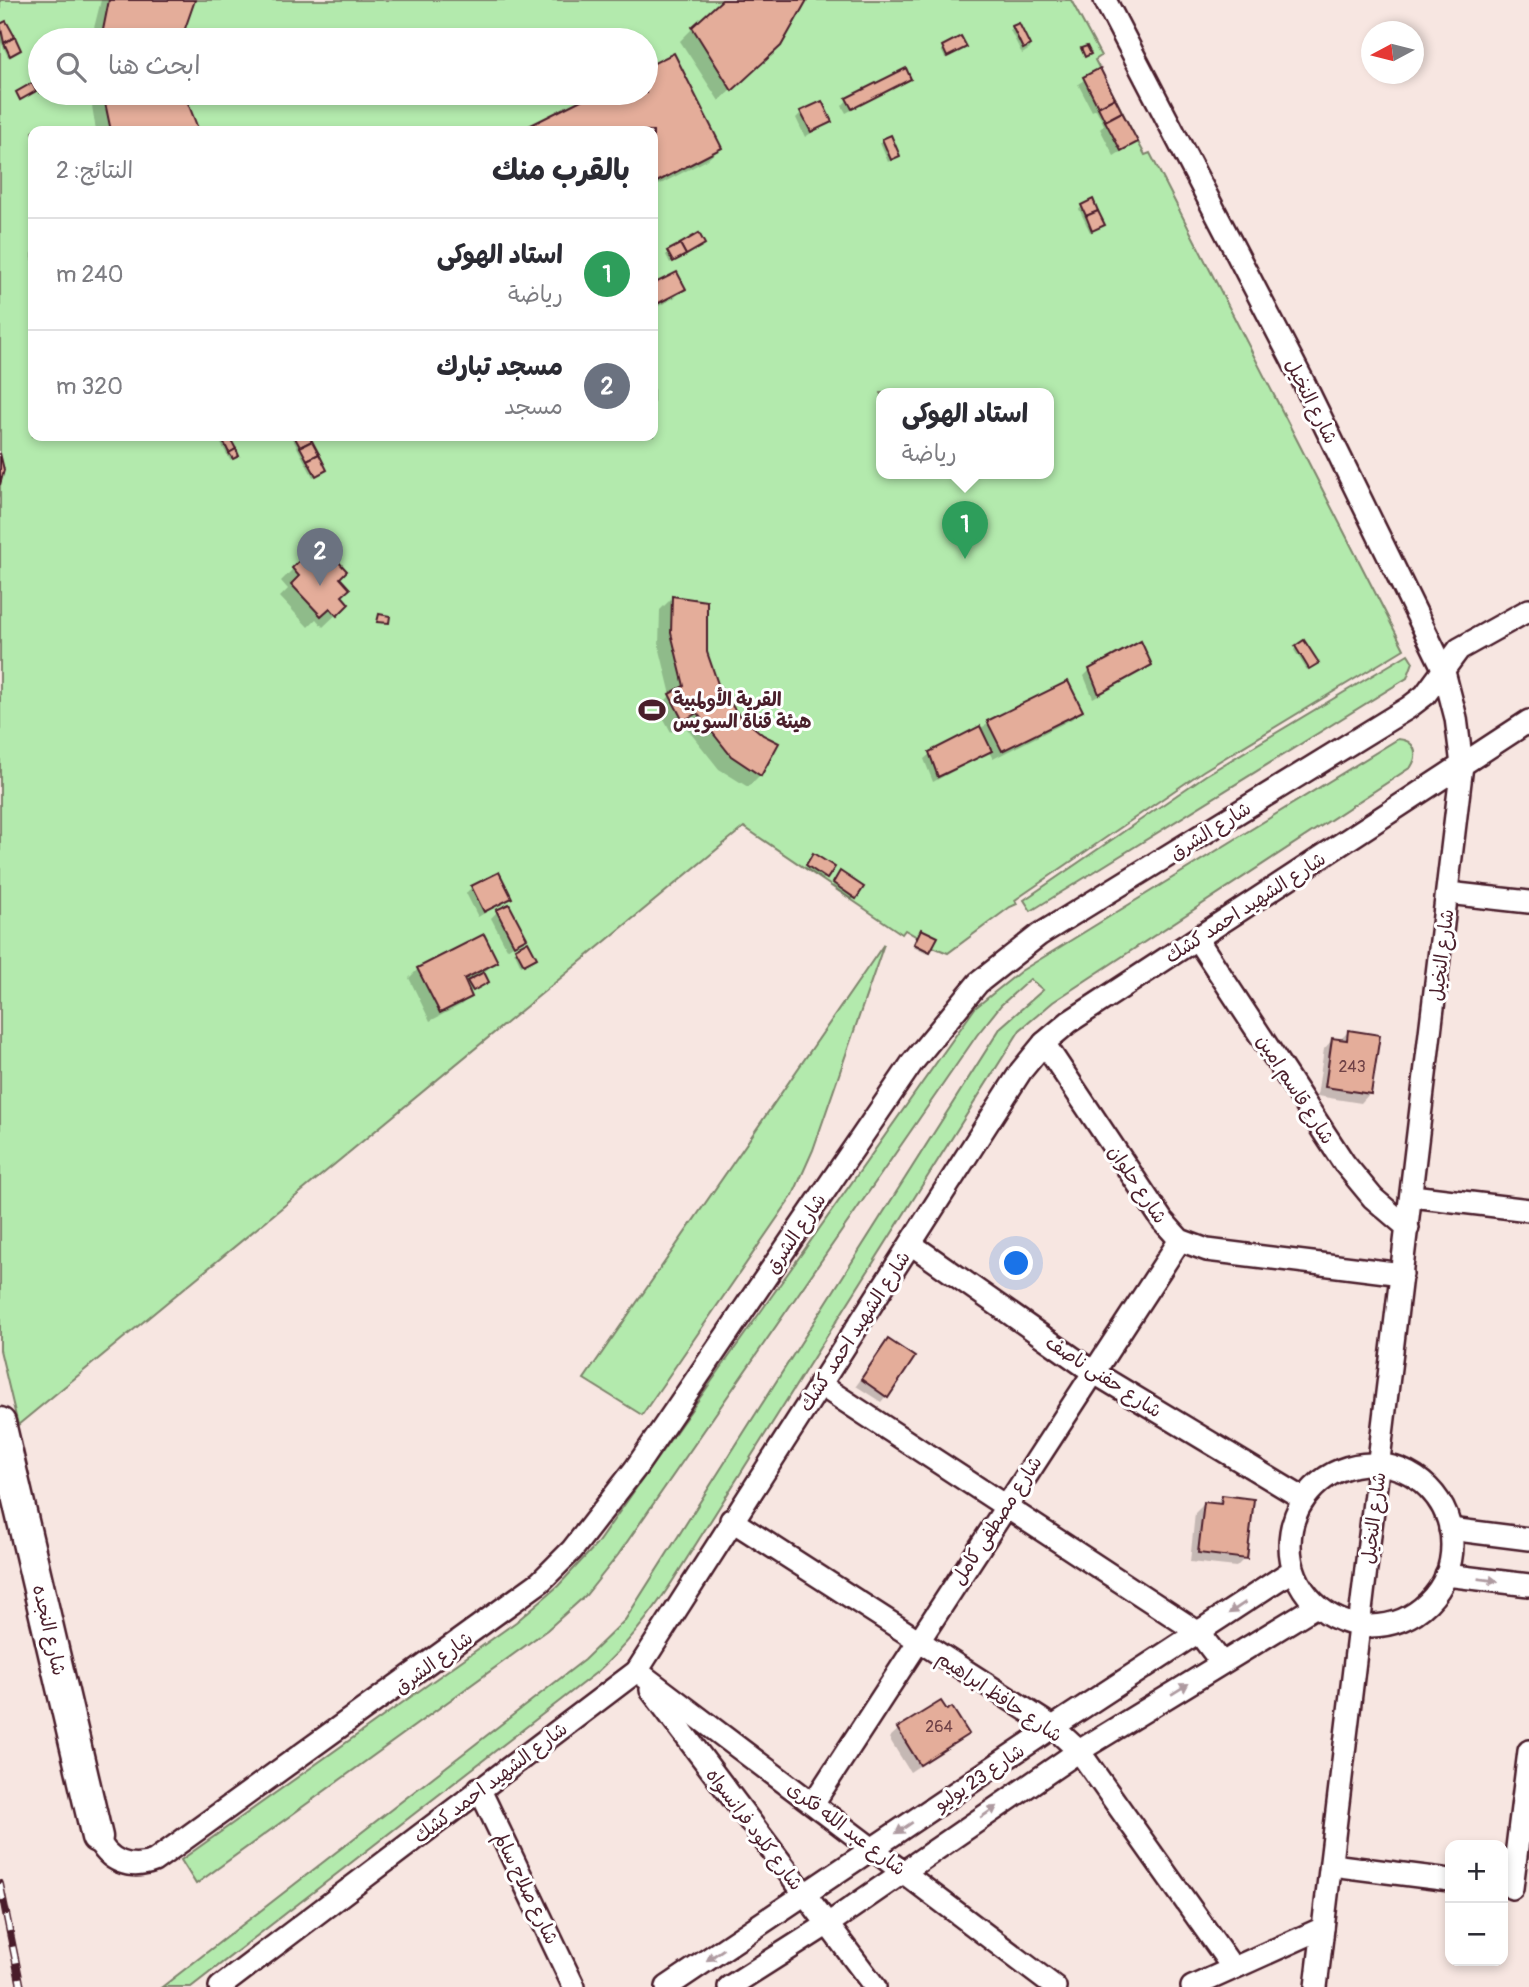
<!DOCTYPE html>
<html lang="ar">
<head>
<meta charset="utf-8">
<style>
	:root { --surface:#fff; --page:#f7f7f7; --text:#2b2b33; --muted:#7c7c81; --line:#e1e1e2; --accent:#b45309 }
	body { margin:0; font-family:Pangolin,"Playpen Sans Arabic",sans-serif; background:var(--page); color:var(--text); direction:rtl }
	.controls { position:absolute; right:21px; bottom:21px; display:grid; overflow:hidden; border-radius:14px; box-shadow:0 4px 10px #0003 }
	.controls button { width:63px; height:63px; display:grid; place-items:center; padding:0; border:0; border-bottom:2px solid var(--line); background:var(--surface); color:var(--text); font:35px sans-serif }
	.compass { position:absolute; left:1361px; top:21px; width:63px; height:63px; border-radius:50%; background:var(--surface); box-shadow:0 4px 10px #0003; rotate:263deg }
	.you { position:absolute; left:1017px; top:1264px; width:24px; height:24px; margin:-18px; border:5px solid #fff; border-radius:50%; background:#1a73e8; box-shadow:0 0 0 10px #1a73e833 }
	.badge { display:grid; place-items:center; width:46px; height:46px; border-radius:50%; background:var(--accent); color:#fff; font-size:23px; font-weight:700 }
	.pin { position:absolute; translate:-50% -58px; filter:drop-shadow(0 2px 4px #0008) }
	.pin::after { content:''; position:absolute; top:37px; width:24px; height:21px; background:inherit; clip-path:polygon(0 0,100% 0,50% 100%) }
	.popup { position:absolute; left:876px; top:388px; width:178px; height:91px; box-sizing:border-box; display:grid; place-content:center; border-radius:14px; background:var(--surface); filter:drop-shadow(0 2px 5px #0005); font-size:23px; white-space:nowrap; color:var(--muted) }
	.popup b { font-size:26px; color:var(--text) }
	.popup::after { content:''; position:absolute; left:50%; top:100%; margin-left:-14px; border:14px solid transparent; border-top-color:var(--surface) }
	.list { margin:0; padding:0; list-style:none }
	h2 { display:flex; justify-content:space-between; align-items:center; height:91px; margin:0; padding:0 28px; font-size:30px }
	h2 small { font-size:23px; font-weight:400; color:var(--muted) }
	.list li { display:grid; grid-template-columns:46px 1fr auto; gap:21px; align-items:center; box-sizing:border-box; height:112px; padding:0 28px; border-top:2px solid var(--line) }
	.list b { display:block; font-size:26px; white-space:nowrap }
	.list p { margin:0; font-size:23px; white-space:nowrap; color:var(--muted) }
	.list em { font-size:23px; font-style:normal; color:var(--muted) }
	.icon { flex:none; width:38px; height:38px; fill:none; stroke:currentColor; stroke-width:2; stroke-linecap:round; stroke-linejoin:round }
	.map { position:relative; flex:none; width:1529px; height:1987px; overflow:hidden; direction:ltr }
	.search { position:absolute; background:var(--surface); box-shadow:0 4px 10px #0003; left:28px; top:28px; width:630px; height:77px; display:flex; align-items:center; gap:18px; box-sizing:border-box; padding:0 24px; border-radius:38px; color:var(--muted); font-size:26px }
	.panel { position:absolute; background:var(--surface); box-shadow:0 4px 10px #0003; left:28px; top:126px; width:630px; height:315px; border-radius:14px; direction:rtl }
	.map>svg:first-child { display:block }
	.green { fill:#b3eaad; stroke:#7e846c; stroke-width:2; fill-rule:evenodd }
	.shadow { fill:#0003 }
	.building { fill:#e4ad9a; stroke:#4a1f2b; stroke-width:2 }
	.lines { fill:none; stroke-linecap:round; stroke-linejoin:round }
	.street-casing { stroke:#4a1f2b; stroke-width:26 }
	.secondary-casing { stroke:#4a1f2b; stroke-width:35 }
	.street { stroke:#fff; stroke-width:21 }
	.secondary { stroke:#fff; stroke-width:30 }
	.rail-casing { stroke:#4a1f2b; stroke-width:8 }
	.rail { stroke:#fff; stroke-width:5; stroke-dasharray:16; stroke-linecap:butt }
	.oneway { fill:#ae9aa0 }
	.labels { text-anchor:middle; stroke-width:6; stroke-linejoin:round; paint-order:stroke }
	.number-label { font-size:16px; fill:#704247 }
	.street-label { font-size:19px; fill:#4a1f2b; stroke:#fff }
	.poi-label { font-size:19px; font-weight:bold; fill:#4a1f2b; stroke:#fff; text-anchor:start }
</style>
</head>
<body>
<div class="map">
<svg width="1529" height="1987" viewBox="0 0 1529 1987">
	<rect width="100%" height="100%" fill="#f7e6e1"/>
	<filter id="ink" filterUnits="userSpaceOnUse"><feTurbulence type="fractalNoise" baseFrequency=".0143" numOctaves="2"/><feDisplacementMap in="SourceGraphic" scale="14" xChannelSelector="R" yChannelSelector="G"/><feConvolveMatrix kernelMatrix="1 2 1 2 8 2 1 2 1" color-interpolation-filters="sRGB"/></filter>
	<g filter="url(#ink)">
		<g class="green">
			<path d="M 0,0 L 1071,0 L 1101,56 L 1095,60 L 1138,142 L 1145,155 L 1150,153 L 1404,649 L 1203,771 L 1015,900 L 1017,904 L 1010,907 L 948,953 L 933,947 L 930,952 L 914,944 L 917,937 L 905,930 L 902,934 L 744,827 L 18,1425 L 0,1350 ZM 40,40 L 646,40 L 646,93 L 40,93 ZM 33,131 L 653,131 L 653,436 L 33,436 ZM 881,393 L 1049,393 L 1049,473 L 881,473 Z"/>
			<path d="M 1408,654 L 1413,662 L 1407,678 L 1031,911 L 1024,900 L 1206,775 Z"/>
			<path d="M 1398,739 C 1414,740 1420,753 1411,767 L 1053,1002 L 1020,1030 L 672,1582 C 650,1616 627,1645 597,1672 L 191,1987 L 162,1987 L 584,1660 L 625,1620 L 1001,1027 L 1043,990 L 1030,979 L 1001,1005 L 977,1035 L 618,1555 L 586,1595 L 547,1630 L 196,1884 L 181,1860 L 516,1622 L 558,1586 L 596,1545 L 975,1008 L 1021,971 Z"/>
			<path d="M 884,944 L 813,1150 L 793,1195 L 642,1415 L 584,1379 Z"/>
		</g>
		<g class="shadow">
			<path d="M 101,0 L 194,0 L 180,40 L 91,40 Z"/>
			<path d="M 721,0 L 805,0 L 766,58 L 719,101 L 680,41 Z"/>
			<path d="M 5,23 L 19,50 L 8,57 L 0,40 L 0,26 Z"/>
			<path d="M 1018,25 L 1030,49 L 1022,54 L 1010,30 Z"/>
			<path d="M 943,48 L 962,49 L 945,58 L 941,50 Z"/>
			<path d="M 673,55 L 720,148 L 707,160 L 653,188 L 653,131 L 523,131 L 599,93 L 646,93 L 646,69 Z"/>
			<path d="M 1099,70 L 1136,142 L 1114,156 L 1100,129 L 1104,125 L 1096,109 L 1092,111 L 1078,84 Z"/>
			<path d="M 909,78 L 846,113 L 842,106 L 847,100 Z"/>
			<path d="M 90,93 L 184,93 L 188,114 L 197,131 L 96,131 Z"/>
			<path d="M 801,113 L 830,121 L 805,137 L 796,118 Z"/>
			<path d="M 890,138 L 898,156 L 888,162 L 880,143 Z"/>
			<path d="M 1092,202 L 1103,225 L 1090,232 L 1079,209 Z"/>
			<path d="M 698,236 L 700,246 L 670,263 L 666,255 L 668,253 Z"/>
			<path d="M 676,274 L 683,289 L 674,298 L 653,309 L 653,286 Z"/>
			<path d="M 227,436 L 237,455 L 230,460 L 219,440 Z"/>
			<path d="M 291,436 L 307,436 L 325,470 L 323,472 L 313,477 Z"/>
			<path d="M 312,566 L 337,578 L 340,596 L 347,604 L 323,627 L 316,619 L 308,627 L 280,597 L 288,589 L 281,581 L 293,569 Z"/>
			<path d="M 672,598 L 705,652 L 716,685 L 760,775 L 748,787 L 719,769 L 684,725 L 671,732 L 658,708 L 671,695 L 659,646 L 660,610 Z"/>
			<path d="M 1296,647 L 1314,665 L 1307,670 L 1294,650 Z"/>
			<path d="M 1150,665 L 1093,698 L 1084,676 L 1090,670 Z"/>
			<path d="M 1068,683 L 1081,710 L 1072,719 L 993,759 L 989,752 L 933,782 L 924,759 L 930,754 Z"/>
			<path d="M 811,858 L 832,868 L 823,880 L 805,868 Z"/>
			<path d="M 838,876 L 855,898 L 852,900 L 832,886 Z"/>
			<path d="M 472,887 L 510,898 L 478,917 L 466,893 Z"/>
			<path d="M 497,912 L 525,937 L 507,949 L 491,918 Z"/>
			<path d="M 919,933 L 929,951 L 927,953 L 913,946 Z"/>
			<path d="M 516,949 L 533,960 L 521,966 L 514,951 Z"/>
			<path d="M 496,962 L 483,973 L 485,984 L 468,993 L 470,996 L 461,1005 L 430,1021 L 409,978 L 418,969 Z"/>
			<path d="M 1348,1032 L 1370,1093 L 1361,1103 L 1317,1096 L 1324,1049 L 1333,1039 L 1340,1040 Z"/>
			<path d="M 888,1341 L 886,1396 L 881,1402 L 856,1386 Z"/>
			<path d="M 1222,1497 L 1245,1558 L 1236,1567 L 1190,1562 L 1195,1513 L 1204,1504 L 1214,1505 Z"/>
			<path d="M 899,1729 L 967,1734 L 910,1772 L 889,1738 Z"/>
		</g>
		<g class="building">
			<path d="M 109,0 L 195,0 L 181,40 L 101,40 Z"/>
			<path d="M 722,0 L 807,0 L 781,46 L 732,91 L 692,27 Z"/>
			<path d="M 6,21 L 15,37 L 4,43 L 0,24 Z"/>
			<path d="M 1019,23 L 1030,45 L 1023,49 L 1012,26 Z"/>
			<path d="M 961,36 L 967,47 L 947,57 L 942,46 Z"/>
			<path d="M 15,37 L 21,50 L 10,56 L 4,43 Z"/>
			<path d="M 1087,46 L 1091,54 L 1085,57 L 1081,48 Z"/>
			<path d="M 674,53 L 722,148 L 653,184 L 653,131 L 519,131 L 595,93 L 646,93 L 646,67 Z"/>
			<path d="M 906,68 L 911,79 L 852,109 L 846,98 Z"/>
			<path d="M 1100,68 L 1115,98 L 1098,107 L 1083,77 Z"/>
			<path d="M 32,83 L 36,91 L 20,100 L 16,92 Z"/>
			<path d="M 103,93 L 184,93 L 199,131 L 111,131 Z"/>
			<path d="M 1115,98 L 1122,112 L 1105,121 L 1098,107 Z"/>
			<path d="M 822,101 L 832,122 L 811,132 L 800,111 Z"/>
			<path d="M 1122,112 L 1138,142 L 1121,151 L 1105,121 Z"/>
			<path d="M 891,135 L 900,156 L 891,160 L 882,139 Z"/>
			<path d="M 1093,199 L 1098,211 L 1086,216 L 1081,205 Z"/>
			<path d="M 1098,211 L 1105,225 L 1092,231 L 1086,216 Z"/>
			<path d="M 699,233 L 705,244 L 686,255 L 680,244 Z"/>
			<path d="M 680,244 L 686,255 L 673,262 L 667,251 Z"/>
			<path d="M 677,272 L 686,289 L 653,306 L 653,284 Z"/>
			<path d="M 221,436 L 229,436 L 236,449 L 229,453 Z"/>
			<path d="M 294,436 L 309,436 L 312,441 L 300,447 Z"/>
			<path d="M 312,441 L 319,454 L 307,460 L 300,447 Z"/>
			<path d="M 236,449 L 239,456 L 233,459 L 229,453 Z"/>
			<path d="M 0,453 L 4,470 L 0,485 Z"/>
			<path d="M 319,454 L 327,470 L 316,476 L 307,460 Z"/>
			<path d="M 304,556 L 312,564 L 319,557 L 327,566 L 335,558 L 347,571 L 340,578 L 350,589 L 342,596 L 349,604 L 337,616 L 330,608 L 321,616 L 291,584 L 299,576 L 292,568 Z"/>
			<path d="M 672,596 L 707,601 L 707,652 L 718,684 L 737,713 L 763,735 L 779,743 L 761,776 L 731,756 L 697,713 L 683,721 L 669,694 L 684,686 L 671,633 Z"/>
			<path d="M 379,614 L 390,616 L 389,623 L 377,622 Z"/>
			<path d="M 1304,640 L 1319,663 L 1309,669 L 1295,646 Z"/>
			<path d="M 1141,641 L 1152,665 L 1099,694 L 1089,669 Z"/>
			<path d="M 1068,681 L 1083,711 L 1002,751 L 987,721 Z"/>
			<path d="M 980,726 L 992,751 L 938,777 L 929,752 Z"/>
			<path d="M 813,853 L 835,867 L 827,879 L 806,865 Z"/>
			<path d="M 840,871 L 864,887 L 856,899 L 833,883 Z"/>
			<path d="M 499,872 L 512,898 L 484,912 L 471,886 Z"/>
			<path d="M 509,904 L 527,938 L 514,945 L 496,910 Z"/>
			<path d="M 921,929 L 938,937 L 930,952 L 914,944 Z"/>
			<path d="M 484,934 L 498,962 L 464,979 L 472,997 L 440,1013 L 417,968 Z"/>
			<path d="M 528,941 L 537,958 L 524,965 L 515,948 Z"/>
			<path d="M 484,972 L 489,982 L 473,991 L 467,981 Z"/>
			<path d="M 1348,1030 L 1380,1035 L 1371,1094 L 1325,1087 L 1332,1038 L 1347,1040 Z"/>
			<path d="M 888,1339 L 915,1357 L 888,1398 L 861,1379 Z"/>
			<path d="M 1222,1495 L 1254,1499 L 1247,1559 L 1198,1553 L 1204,1502 L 1221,1504 Z"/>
			<path d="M 941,1701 L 947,1710 L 952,1707 L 969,1734 L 920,1765 L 897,1728 Z"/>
		</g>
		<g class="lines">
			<g class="street-casing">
				<g id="street">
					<path d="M 1105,0 L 1303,381 L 1443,668 L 1456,718 L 1462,765 L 1316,1987"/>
					<path d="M 1448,893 L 1529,902"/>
					<path d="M 1197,939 L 1344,1163 L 1373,1198 L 1408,1228"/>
					<path d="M 1044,1043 L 1162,1220 L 1180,1240 L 1207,1250 L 1402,1274"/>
					<path d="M 1412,1196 L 1529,1210"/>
					<path d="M 911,1244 L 1093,1372 L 1304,1499"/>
					<path d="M 819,1384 L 1199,1633 L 1222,1663"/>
					<circle cx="1371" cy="1545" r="81"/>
					<path d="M 731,1520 L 1053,1727 L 1079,1751 L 1233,1968"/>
					<path d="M 1450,1529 L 1529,1539"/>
					<path d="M 1446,1575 L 1529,1585"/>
					<path d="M 637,1671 L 1055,1987"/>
					<path d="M 651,1690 L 875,1987"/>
					<path d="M 479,1788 L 574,1987"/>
					<path d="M 814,1802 L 1180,1240"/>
					<path d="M 97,1837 C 108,1862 130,1870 154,1861 L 540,1582 L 572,1550 L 635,1469 L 912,1063 L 978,983 L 1039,935 L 1408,708 L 1425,695 L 1459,649 L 1529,610"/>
					<path d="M 1332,1865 L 1450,1880"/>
					<path d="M 1512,1888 L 1529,1751"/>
					<path d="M 220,1987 L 637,1671 L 1021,1071 L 1044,1043 L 1069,1022 L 1529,721"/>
					<path d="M 667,1987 L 1053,1727 L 1293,1570"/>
					<path d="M 729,1987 L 828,1924 L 1079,1751 L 1316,1606"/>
					<path d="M 1192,1987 L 1323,1928"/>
				</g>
			</g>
			<g class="secondary-casing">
				<path id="secondary" d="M 0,1423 L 97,1837"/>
			</g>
			<use href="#street" class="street"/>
			<use href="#secondary" class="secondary"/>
			<g class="rail-casing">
				<path id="rail" d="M 0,1884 L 21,1987"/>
			</g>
			<use href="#rail" class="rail"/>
		</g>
		<defs><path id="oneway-solid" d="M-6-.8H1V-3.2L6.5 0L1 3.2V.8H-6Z" transform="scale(1.75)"/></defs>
		<g class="oneway">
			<use href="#oneway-solid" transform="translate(1488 1580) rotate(7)"/>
			<use href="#oneway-solid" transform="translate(1237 1608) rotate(146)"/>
			<use href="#oneway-solid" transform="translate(1180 1689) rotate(-32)"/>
			<use href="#oneway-solid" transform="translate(989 1812) rotate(-34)"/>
			<use href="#oneway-solid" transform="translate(904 1828) rotate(146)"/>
			<use href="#oneway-solid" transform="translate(715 1955) rotate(146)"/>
		</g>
	</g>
	<defs>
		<g id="stadium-bare" transform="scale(2.1)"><path d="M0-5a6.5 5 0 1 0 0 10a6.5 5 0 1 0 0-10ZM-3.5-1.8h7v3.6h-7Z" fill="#4a1f2b" stroke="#fff" stroke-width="2.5" paint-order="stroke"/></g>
	</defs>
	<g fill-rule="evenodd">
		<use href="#stadium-bare" x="652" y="710"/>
	</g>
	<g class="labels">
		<g class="number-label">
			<text x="1352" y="1072">243</text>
			<text x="939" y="1732">264</text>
		</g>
		<g class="street-label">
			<text transform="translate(1312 401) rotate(63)" y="7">شارع النخيل</text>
			<text transform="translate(1210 830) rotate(-32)" y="7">شارع الشرق</text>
			<text transform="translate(1245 907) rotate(-33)" y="7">شارع الشهيد احمد كشك</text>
			<text transform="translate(1441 955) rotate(-83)" y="7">شارع النخيل</text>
			<text transform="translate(1296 1089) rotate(57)" y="7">شارع قاسم امين</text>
			<text transform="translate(1138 1184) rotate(56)" y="7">شارع حلوان</text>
			<text transform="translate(795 1233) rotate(-56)" y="7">شارع الشرق</text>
			<text transform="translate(854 1331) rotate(-57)" y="7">شارع الشهيد احمد كشك</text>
			<text transform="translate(1104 1376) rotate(33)" y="7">شارع حفنى ناصف</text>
			<text transform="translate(1373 1518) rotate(-83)" y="7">شارع النخيل</text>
			<text transform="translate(996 1520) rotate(-57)" y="7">شارع مصطفى كامل</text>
			<text transform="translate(50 1630) rotate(77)" y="7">شارع النجده</text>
			<text transform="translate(433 1662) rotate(-36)" y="7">شارع الشرق</text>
			<text transform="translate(1000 1696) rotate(34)" y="7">شارع حافظ ابراهيم</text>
			<text transform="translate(979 1777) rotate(-34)" y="7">شارع 23 يوليو</text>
			<text transform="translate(490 1782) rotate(-37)" y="7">شارع الشهيد احمد كشك</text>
			<text transform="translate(847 1828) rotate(37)" y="7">شارع عبد الله فكرى</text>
			<text transform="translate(755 1829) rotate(53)" y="7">شارع كلود فرانسواه</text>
			<text transform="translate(527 1888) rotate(64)" y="7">شارع صلاح سالم</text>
		</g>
		<g class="poi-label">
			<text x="673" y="706">القرية الأولمبية<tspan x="673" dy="22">هيئة قناة السويس</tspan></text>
		</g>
	</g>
</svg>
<div class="controls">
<button>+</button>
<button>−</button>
</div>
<svg class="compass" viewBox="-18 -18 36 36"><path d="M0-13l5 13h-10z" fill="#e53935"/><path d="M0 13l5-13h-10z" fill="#7c7c81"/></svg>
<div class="you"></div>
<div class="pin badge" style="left:965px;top:559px;background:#2e9e5b">1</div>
<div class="popup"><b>استاد الهوكى</b>رياضة</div>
<div class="pin badge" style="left:320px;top:586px;background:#6b7280">2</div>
<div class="search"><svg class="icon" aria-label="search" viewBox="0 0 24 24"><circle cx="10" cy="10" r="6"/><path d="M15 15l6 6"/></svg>ابحث هنا</div>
<section class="panel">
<h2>بالقرب منك<small>النتائج: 2</small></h2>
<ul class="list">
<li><span class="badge" style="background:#2e9e5b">1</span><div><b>استاد الهوكى</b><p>رياضة</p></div><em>240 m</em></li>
<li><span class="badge" style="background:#6b7280">2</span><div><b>مسجد تبارك</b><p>مسجد</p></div><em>320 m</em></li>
</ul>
</section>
</div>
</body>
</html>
